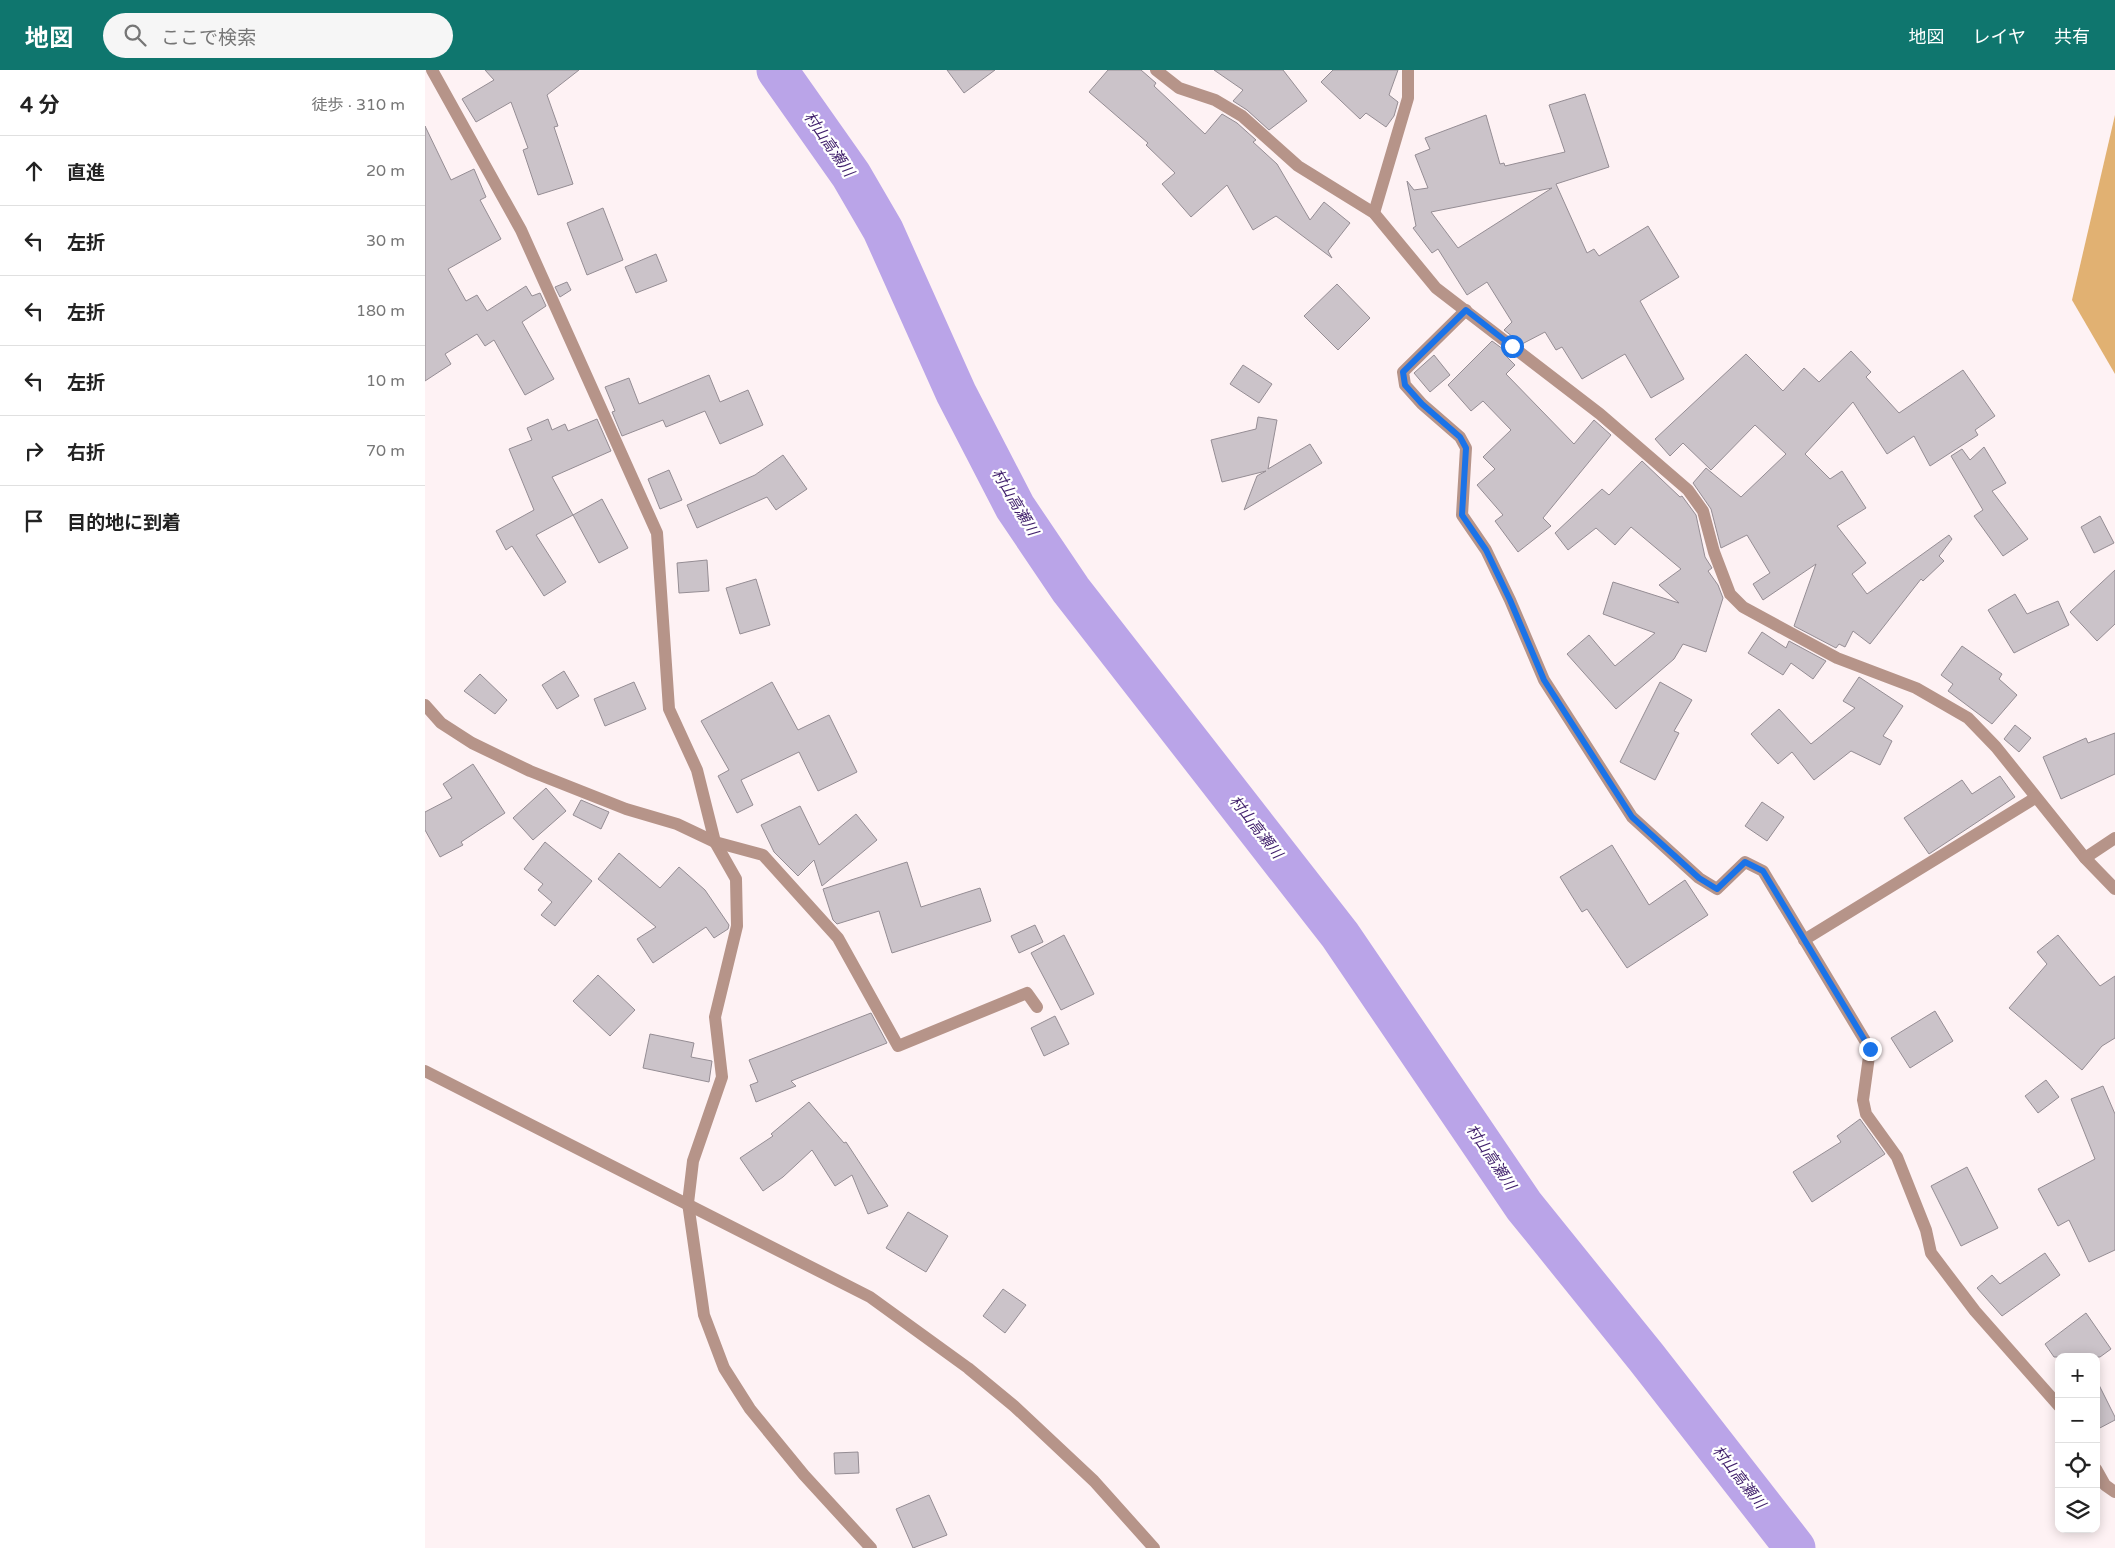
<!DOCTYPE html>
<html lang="ja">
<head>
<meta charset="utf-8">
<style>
	:root { --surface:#fff; --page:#f6f6f6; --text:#222; --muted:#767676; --line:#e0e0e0; --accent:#0f766e }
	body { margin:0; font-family:"Varela Round","Noto Sans JP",sans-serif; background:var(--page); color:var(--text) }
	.controls { position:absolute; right:15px; bottom:15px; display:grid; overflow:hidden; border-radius:10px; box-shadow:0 2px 12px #0003 }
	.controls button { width:45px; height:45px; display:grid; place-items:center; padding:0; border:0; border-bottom:1px solid var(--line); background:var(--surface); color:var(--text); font:25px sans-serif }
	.stop { position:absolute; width:15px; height:15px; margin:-11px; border:4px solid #1a73e8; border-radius:50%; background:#fff }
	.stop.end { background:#1a73e8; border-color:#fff; box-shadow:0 1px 5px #0008 }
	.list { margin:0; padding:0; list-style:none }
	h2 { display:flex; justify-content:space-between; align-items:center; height:65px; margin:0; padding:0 20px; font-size:21px }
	h2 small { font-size:16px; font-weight:400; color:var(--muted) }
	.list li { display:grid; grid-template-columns:32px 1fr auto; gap:15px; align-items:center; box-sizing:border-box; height:70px; padding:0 20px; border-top:1px solid var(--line) }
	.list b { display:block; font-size:19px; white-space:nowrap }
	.list em { font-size:16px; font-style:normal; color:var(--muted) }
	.icon { flex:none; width:28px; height:28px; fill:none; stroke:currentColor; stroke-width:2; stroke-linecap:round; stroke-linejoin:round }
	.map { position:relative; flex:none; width:1690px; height:1478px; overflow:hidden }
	header { display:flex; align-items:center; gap:30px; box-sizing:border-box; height:70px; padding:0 25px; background:var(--accent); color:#fff }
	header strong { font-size:24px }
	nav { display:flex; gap:28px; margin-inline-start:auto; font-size:18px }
	.search { width:350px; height:45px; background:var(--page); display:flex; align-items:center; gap:12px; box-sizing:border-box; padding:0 18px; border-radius:28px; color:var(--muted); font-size:19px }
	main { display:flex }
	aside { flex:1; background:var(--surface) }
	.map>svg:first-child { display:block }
	.forest { fill:#e1b172 }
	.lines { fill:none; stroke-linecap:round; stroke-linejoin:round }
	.river { stroke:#baa4e8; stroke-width:41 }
	.building { fill:#cbc3c9; stroke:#958d94; fill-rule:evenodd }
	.minor { stroke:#b69489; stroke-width:12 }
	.route { stroke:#1a73e8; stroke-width:6 }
	.labels { text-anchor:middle; stroke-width:4.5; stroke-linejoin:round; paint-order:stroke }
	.water-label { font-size:15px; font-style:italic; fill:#3e1d6a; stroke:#fff }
</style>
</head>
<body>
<header>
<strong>地図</strong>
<div class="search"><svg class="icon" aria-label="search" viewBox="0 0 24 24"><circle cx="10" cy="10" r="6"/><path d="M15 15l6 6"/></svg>ここで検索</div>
<nav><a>地図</a><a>レイヤ</a><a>共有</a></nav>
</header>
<main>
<aside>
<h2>4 分<small>徒歩 · 310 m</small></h2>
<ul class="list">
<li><svg class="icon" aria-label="ahead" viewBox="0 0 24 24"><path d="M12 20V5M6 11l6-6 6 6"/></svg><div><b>直進</b></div><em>20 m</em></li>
<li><svg class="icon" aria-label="left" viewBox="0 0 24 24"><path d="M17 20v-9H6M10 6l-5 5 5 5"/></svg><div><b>左折</b></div><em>30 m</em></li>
<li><svg class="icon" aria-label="left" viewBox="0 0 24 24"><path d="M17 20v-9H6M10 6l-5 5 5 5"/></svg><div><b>左折</b></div><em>180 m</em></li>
<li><svg class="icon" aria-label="left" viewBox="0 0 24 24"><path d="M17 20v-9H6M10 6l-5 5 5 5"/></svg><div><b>左折</b></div><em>10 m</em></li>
<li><svg class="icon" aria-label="right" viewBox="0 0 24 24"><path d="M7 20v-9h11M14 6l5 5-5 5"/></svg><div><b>右折</b></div><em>70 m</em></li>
<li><svg class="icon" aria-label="arrive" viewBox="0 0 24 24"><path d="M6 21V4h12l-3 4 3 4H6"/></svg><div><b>目的地に到着</b></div></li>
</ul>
</aside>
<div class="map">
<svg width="1690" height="1478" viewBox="0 0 1690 1478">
	<rect width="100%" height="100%" fill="#fef2f4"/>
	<path class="forest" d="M 1690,45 L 1690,304 L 1647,230 Z"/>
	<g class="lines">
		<path class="river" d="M 352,0 L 426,105 L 458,160 L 531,323 L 590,437 L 646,520 L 915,865 L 1099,1136 L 1221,1287 L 1370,1478"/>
	</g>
	<g class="building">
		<path d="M 60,0 L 154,0 L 122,25 L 133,56 L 129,57 L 148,114 L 113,125 L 98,80 L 103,78 L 86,32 L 51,52 L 37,29 L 69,10 Z"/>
		<path d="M 522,0 L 570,0 L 539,23 Z"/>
		<path d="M 683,0 L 716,0 L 731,13 L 729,16 L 780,64 L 797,44 L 812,53 L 831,70 L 828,72 L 852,94 L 885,150 L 899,132 L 925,153 L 903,181 L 907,188 L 851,146 L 828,160 L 802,115 L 766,147 L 737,114 L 750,103 L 721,75 L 723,73 L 664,22 Z"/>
		<path d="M 789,0 L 858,0 L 882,31 L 844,60 L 822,40 L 808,31 L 818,20 Z"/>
		<path d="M 908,0 L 973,0 L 964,25 L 973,32 L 969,46 L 961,57 L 941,43 L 935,49 L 896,12 Z"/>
		<path d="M 1160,24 L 1184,97 L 1131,114 L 1162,183 L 1169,179 L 1174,186 L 1223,156 L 1254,207 L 1215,231 L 1259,309 L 1226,328 L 1200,284 L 1157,309 L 1137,277 L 1131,280 L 1120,262 L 1097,274 L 1079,260 L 1087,252 L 1062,212 L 1042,225 L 1013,179 L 1007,183 L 988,158 L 991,156 L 982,111 L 989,120 L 1003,118 L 990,85 L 1005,79 L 1000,68 L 1061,45 L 1075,94 L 1079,93 L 1080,96 L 1140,82 L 1124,35 ZM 1127,118 L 1033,178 L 1006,142 Z"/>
		<path d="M 0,56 L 26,110 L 49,99 L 61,127 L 55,130 L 76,169 L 23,199 L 41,231 L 52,225 L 62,241 L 101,216 L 107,226 L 115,223 L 121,236 L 97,252 L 129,309 L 100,325 L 69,270 L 60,276 L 52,264 L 20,284 L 26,294 L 0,311 Z"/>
		<path d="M 178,138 L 198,190 L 162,205 L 142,153 Z"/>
		<path d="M 231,184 L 242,211 L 211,223 L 200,197 Z"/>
		<path d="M 142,212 L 146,220 L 135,227 L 130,217 Z"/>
		<path d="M 912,214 L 945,248 L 913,280 L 879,246 Z"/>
		<path d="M 1067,271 L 1082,282 L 1079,284 L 1090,295 L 1081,304 L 1149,374 L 1169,350 L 1186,365 L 1118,448 L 1126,456 L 1093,482 L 1070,451 L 1078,445 L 1052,415 L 1070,399 L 1058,387 L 1086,360 L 1058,331 L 1046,341 L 1023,315 Z"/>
		<path d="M 1426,281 L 1446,302 L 1441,307 L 1474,343 L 1538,300 L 1570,346 L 1550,360 L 1553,365 L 1505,396 L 1489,366 L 1462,384 L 1428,332 L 1380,384 L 1405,409 L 1417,401 L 1441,438 L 1412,456 L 1441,493 L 1427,504 L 1442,524 L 1524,465 L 1527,469 L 1514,486 L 1519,491 L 1498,511 L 1496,509 L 1445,574 L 1428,561 L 1420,577 L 1414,574 L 1411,578 L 1369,556 L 1391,494 L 1338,530 L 1328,514 L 1345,503 L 1322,465 L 1296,478 L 1286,439 L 1268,413 L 1281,398 L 1316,427 L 1361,384 L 1330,355 L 1286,400 L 1258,373 L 1245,386 L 1230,369 L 1321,284 L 1358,321 L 1379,298 L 1394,312 Z"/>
		<path d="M 1009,285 L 1025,305 L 1005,322 L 989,303 Z"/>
		<path d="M 818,295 L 847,314 L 834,333 L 805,314 Z"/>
		<path d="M 284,305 L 295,332 L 323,320 L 338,355 L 295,374 L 280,341 L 241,357 L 238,350 L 197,366 L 187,342 L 190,341 L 180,317 L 204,308 L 214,334 Z"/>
		<path d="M 833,347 L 852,350 L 843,399 L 885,374 L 897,393 L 819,440 L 832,406 L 841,401 L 797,412 L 786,370 L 831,359 Z"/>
		<path d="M 123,349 L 127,360 L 140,354 L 143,361 L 172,349 L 186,381 L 127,407 L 148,445 L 111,465 L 141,512 L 119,526 L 87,476 L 81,480 L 71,461 L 109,440 L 84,379 L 107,370 L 102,358 Z"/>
		<path d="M 1559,377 L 1581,413 L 1567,421 L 1603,469 L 1578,486 L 1549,446 L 1558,440 L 1526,386 L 1537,379 L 1545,390 Z"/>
		<path d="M 358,385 L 382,419 L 351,440 L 342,427 L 272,458 L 262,435 L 330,405 Z"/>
		<path d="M 1217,391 L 1255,427 L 1257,426 L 1271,445 L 1280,487 L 1287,498 L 1283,501 L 1293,515 L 1298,528 L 1281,582 L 1258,574 L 1249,589 L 1191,639 L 1142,584 L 1164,565 L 1190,596 L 1230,563 L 1178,544 L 1188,512 L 1254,533 L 1234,515 L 1256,499 L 1206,457 L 1190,475 L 1171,458 L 1143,480 L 1130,463 L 1177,419 L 1184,425 Z"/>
		<path d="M 244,400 L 257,430 L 235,439 L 223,409 Z"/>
		<path d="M 177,429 L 203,478 L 174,493 L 148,445 Z"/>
		<path d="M 1675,446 L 1689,473 L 1669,483 L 1656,457 Z"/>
		<path d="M 282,490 L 284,521 L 254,523 L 252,493 Z"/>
		<path d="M 1690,500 L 1690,554 L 1672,571 L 1645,542 Z"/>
		<path d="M 331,509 L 345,555 L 315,564 L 301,518 Z"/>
		<path d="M 1590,524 L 1602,544 L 1633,531 L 1644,555 L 1589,583 L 1563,540 Z"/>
		<path d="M 1337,562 L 1361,578 L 1364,571 L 1401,591 L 1388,609 L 1366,593 L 1358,605 L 1323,583 Z"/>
		<path d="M 1537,576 L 1577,604 L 1574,609 L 1592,625 L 1567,654 L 1523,621 L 1528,614 L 1516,605 Z"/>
		<path d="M 139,601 L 154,626 L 132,639 L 117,615 Z"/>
		<path d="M 55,604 L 82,630 L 70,644 L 39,621 Z"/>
		<path d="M 1434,607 L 1478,636 L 1458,666 L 1467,671 L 1455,695 L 1426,681 L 1389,710 L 1367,682 L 1353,694 L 1326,664 L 1354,639 L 1386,674 L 1430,638 L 1418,631 Z"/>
		<path d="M 209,612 L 221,639 L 180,656 L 169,629 Z"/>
		<path d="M 347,612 L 373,660 L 404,645 L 432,702 L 393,721 L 374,682 L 316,710 L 328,735 L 312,743 L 293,706 L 304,700 L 276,651 Z"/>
		<path d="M 1235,612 L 1267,630 L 1249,661 L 1254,663 L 1230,710 L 1195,692 Z"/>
		<path d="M 1590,655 L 1606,668 L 1594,682 L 1579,669 Z"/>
		<path d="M 1690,663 L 1690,704 L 1636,729 L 1618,687 L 1661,668 L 1663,673 Z"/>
		<path d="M 48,694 L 80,743 L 36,772 L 38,775 L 15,787 L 0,760 L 0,742 L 27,728 L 18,714 Z"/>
		<path d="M 1575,706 L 1590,727 L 1504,784 L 1479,748 L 1537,710 L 1547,724 Z"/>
		<path d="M 121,718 L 141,741 L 108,770 L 88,748 Z"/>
		<path d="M 156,730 L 184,742 L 176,759 L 148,745 Z"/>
		<path d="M 1337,732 L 1359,747 L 1342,771 L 1320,756 Z"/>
		<path d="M 375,736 L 394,775 L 431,744 L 452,770 L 397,816 L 389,790 L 373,806 L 349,782 L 336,755 Z"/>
		<path d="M 120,772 L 167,811 L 130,856 L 116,845 L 127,832 L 113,820 L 118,814 L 99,799 Z"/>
		<path d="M 1187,775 L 1224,835 L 1260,810 L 1283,845 L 1202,898 L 1162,839 L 1157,842 L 1135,807 Z"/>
		<path d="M 194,783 L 235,818 L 254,797 L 280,820 L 304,855 L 303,859 L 289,868 L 281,857 L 228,893 L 212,869 L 231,857 L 173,809 Z"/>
		<path d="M 482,792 L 496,837 L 555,818 L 566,851 L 467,883 L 454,841 L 412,854 L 408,850 L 398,819 Z"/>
		<path d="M 610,855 L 618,872 L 594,883 L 586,866 Z"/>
		<path d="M 639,865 L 669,924 L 636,940 L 606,883 Z"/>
		<path d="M 1633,865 L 1675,916 L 1690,906 L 1690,968 L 1677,976 L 1657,1000 L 1584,938 L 1622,894 L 1612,882 Z"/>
		<path d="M 173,905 L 210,940 L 185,966 L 148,931 Z"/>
		<path d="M 1510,941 L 1528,971 L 1485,998 L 1466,968 Z"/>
		<path d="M 446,943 L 462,973 L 366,1011 L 371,1016 L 331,1032 L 325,1015 L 333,1012 L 324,990 Z"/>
		<path d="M 630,946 L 644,974 L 619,986 L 606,958 Z"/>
		<path d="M 225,964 L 269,973 L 266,987 L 287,991 L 284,1012 L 218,998 Z"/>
		<path d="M 1621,1010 L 1634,1027 L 1613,1043 L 1600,1026 Z"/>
		<path d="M 1678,1016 L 1690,1044 L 1690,1180 L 1664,1192 L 1644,1150 L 1633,1156 L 1613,1119 L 1670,1089 L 1646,1029 Z"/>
		<path d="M 384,1032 L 419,1073 L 421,1072 L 463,1136 L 443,1144 L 427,1105 L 410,1116 L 387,1080 L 358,1107 L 338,1121 L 315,1088 L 348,1066 L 346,1064 Z"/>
		<path d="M 1435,1049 L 1460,1084 L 1387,1132 L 1368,1102 L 1416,1072 L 1412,1066 Z"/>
		<path d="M 1542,1097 L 1573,1158 L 1536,1176 L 1506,1116 Z"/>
		<path d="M 483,1142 L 523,1166 L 501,1202 L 461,1178 Z"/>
		<path d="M 1620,1183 L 1635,1205 L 1577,1246 L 1552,1218 L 1567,1205 L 1575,1214 Z"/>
		<path d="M 578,1219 L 601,1235 L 580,1263 L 558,1246 Z"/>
		<path d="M 1661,1243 L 1686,1279 L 1675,1287 L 1629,1287 L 1620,1274 Z"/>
		<path d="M 1671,1309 L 1690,1347 L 1690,1350 L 1671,1360 Z"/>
		<path d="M 433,1382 L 434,1403 L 410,1404 L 409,1383 Z"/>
		<path d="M 504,1425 L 522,1465 L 488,1478 L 471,1439 Z"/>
	</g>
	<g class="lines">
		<g class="minor">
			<path d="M 7,0 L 96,160 L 232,463 L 244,639 L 272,700 L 290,772 L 311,809 L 312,856 L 290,947 L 297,1007 L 268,1091 L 263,1133 L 279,1245 L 299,1298 L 325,1339 L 379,1405 L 446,1478"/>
			<path d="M 731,0 L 754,18 L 790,30 L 817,46 L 873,96 L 949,143 L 1011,218 L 1175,344 L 1263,420 L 1278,441 L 1289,482 L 1305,524 L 1318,537 L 1412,588 L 1491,618 L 1543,648 L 1571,677 L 1660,788 L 1690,819"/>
			<path d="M 949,143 L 983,28 L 983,0"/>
			<path d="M 1041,240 L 978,302 L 980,315 L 997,334 L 1035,367 L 1041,378 L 1037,445 L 1061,480 L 1085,530 L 1119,610 L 1207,747 L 1274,808 L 1292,819 L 1320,792 L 1338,801 L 1445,979 L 1438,1030 L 1441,1044 L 1472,1087 L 1501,1160 L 1506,1183 L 1550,1241 L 1634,1336"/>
			<path d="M 0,635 L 16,653 L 47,673 L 105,701 L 201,739 L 252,754 L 290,772 L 338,785 L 413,868 L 473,976 L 602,923 L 612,937"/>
			<path d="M 1660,788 L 1690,768"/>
			<path d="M 1379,870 L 1610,728"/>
			<path d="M 0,1001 L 445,1227 L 543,1298 L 589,1336 L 669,1411 L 729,1478"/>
			<path d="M 1671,1399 L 1680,1415 L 1690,1422"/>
		</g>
	</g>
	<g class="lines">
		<path class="route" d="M 1087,276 L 1041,240 L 978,302 L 980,315 L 997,334 L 1035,367 L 1041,378 L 1037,445 L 1061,480 L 1085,530 L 1119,610 L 1207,747 L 1274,808 L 1292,819 L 1320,792 L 1338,801 L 1445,979"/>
	</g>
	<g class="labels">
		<g class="water-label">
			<text transform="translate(404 74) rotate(55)" y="5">村山高瀬川</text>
			<text transform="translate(590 432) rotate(59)" y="5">村山高瀬川</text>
			<text transform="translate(831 757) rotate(52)" y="5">村山高瀬川</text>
			<text transform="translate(1066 1087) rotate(56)" y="5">村山高瀬川</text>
			<text transform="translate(1314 1407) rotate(52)" y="5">村山高瀬川</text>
		</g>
	</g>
</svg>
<div class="controls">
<button>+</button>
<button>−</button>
<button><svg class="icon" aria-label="locate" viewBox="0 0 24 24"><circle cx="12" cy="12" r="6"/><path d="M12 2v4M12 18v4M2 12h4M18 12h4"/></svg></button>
<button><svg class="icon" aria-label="layers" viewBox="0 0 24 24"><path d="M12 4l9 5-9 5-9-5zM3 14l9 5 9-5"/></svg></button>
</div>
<div class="stop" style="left:1087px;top:276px"></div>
<div class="stop end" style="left:1445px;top:979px"></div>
</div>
</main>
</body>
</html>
